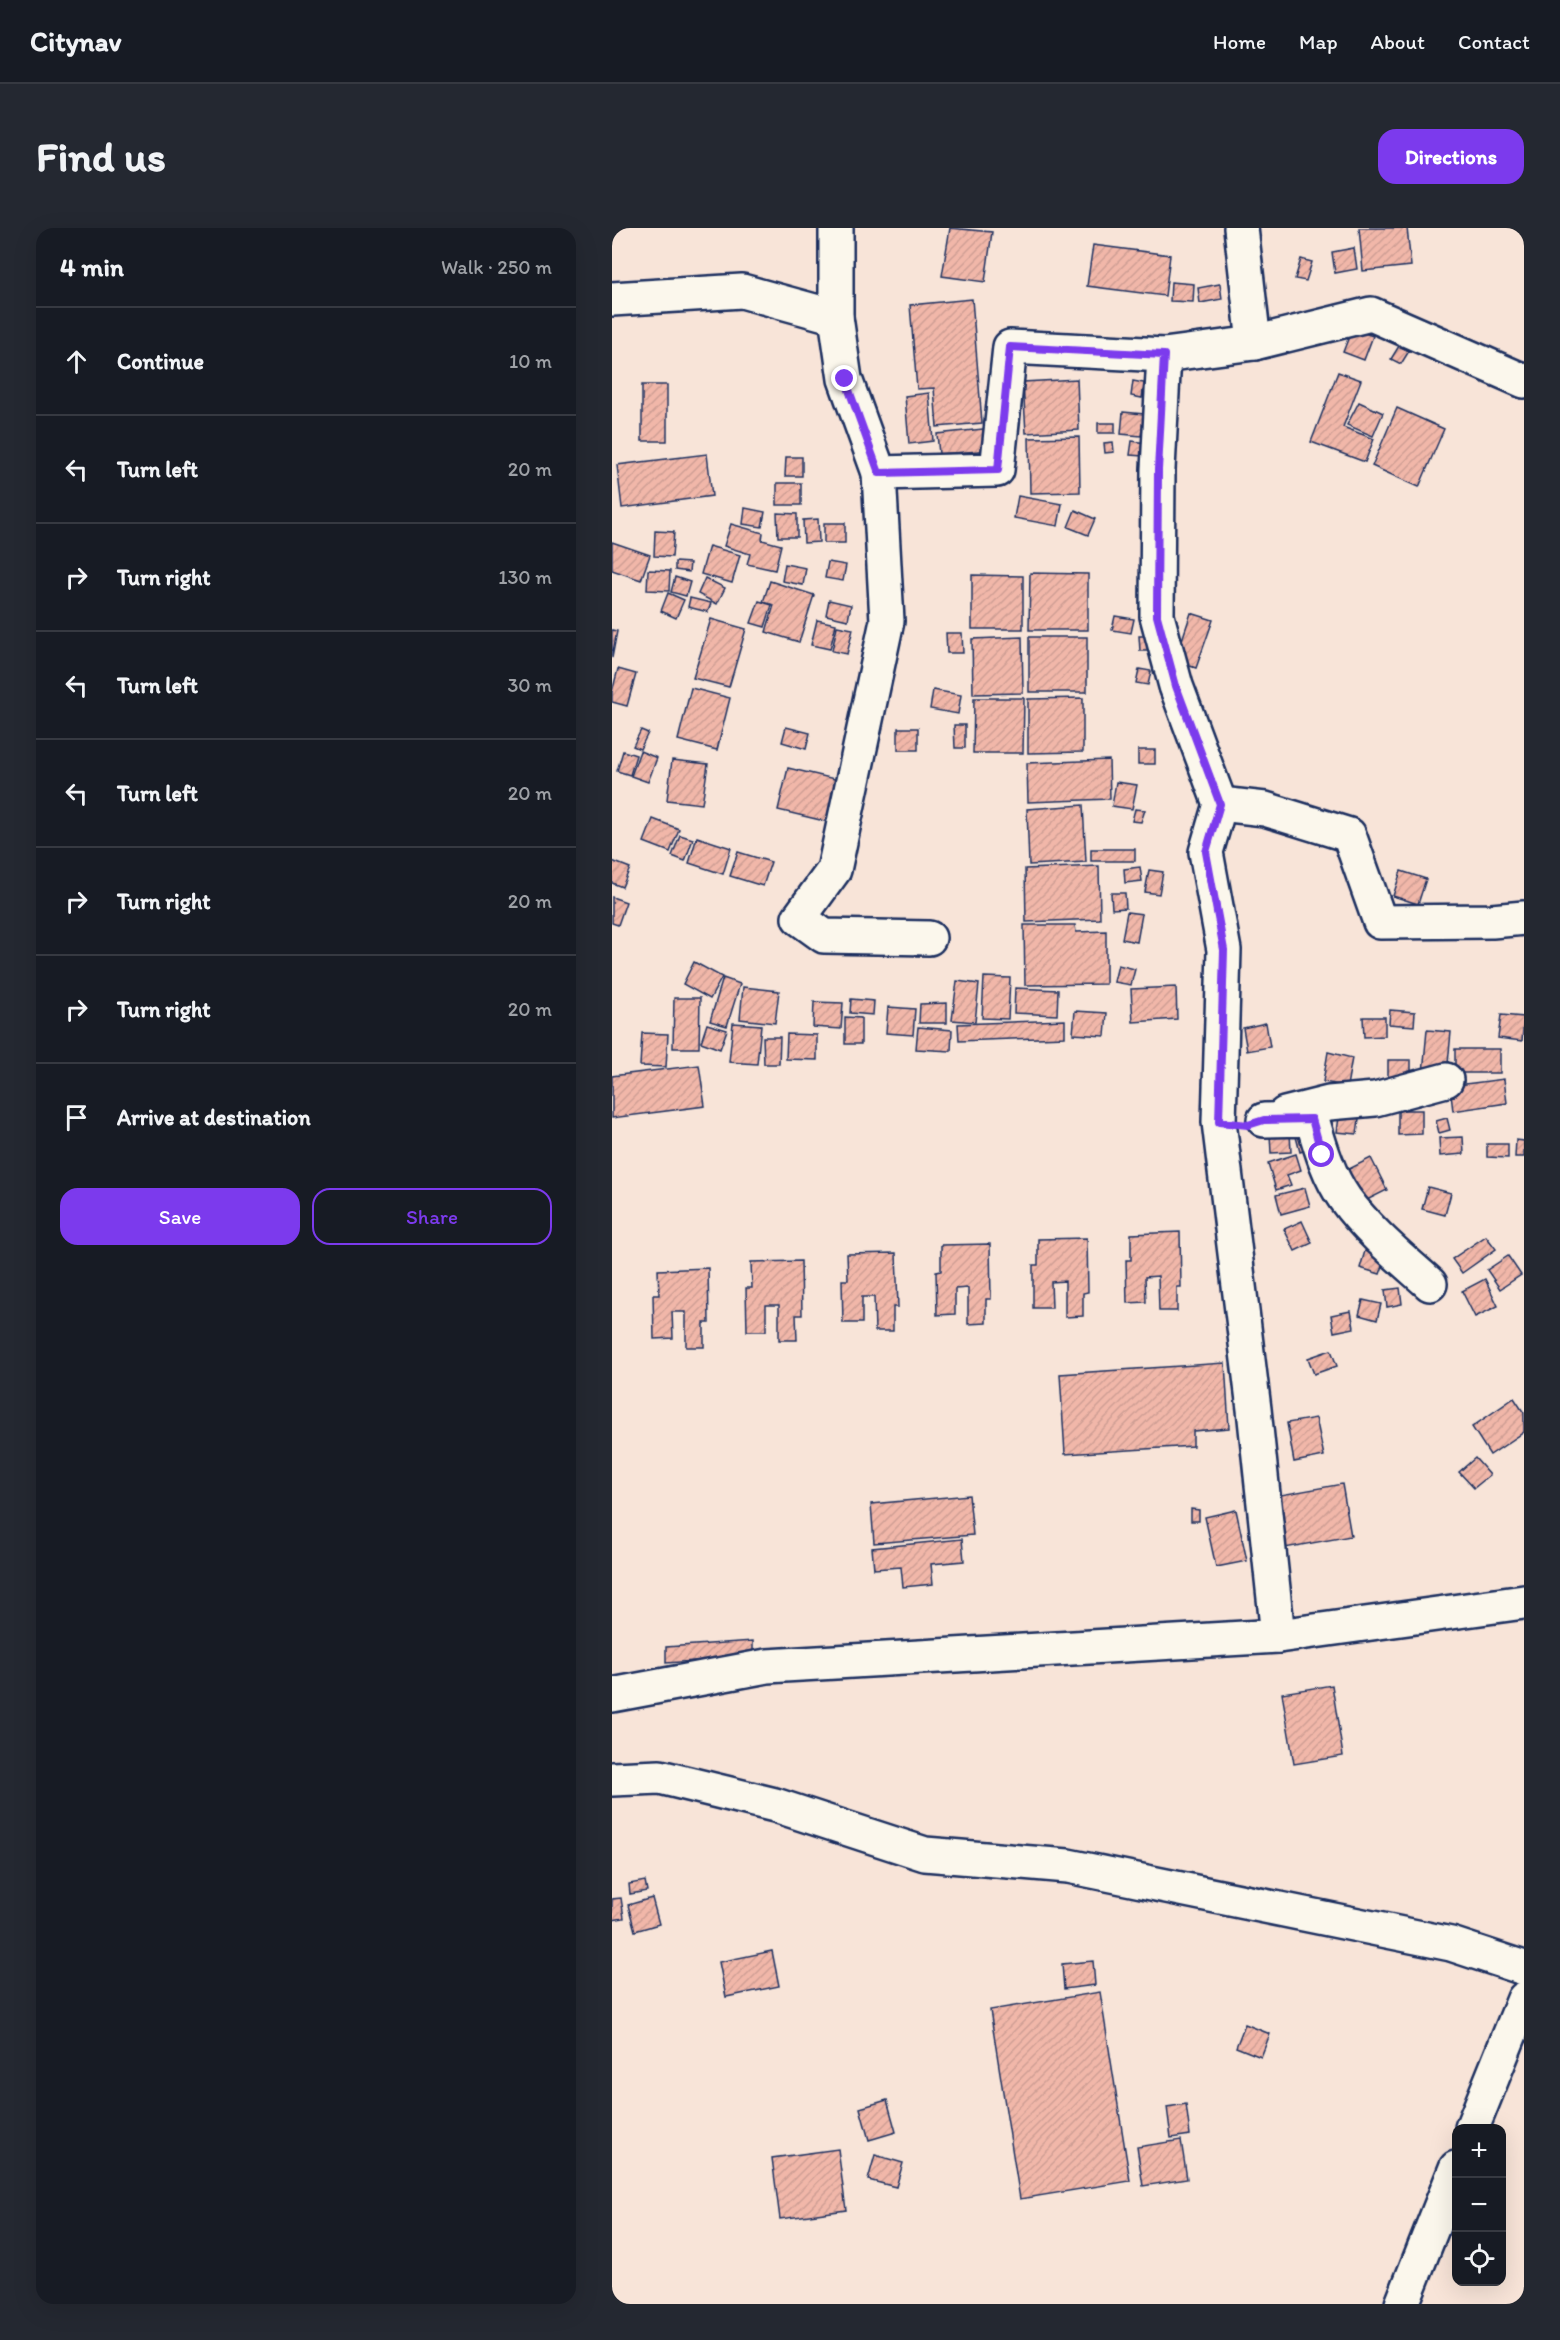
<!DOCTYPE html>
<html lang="en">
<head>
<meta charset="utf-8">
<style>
	:root { --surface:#171b24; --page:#242831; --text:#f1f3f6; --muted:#9ea1a6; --line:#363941; --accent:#7c3aed }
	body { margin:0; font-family:Itim,sans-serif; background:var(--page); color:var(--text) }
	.controls { position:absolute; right:18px; bottom:18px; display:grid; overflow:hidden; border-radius:12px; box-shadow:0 6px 24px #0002 }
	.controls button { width:54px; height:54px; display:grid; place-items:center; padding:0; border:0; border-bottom:2px solid var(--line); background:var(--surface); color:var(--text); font:30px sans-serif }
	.stop { position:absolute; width:18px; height:18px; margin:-14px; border:4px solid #7c3aed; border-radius:50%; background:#fff }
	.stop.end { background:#7c3aed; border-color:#fff; box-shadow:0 2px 6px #0008 }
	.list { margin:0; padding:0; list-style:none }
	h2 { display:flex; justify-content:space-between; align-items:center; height:78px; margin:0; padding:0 24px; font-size:26px }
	h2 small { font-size:20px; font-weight:400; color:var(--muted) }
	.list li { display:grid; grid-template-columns:39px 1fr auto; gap:18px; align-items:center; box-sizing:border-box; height:108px; padding:0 24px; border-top:2px solid var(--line) }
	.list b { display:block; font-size:22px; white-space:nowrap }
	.list em { font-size:20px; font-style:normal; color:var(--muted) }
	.actions { display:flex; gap:12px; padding:18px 24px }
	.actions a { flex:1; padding:14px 0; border:2px solid var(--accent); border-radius:18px; text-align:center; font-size:21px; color:var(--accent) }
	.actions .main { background:var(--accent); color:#fff }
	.icon { flex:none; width:33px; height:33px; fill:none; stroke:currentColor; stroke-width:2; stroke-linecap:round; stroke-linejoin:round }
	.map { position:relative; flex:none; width:912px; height:2076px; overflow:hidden; border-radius:18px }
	header { display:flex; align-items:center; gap:36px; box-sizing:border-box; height:84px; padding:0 30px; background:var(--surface); border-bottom:2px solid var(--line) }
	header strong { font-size:28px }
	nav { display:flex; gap:33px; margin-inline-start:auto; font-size:21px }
	.intro { display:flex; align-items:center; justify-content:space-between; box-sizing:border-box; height:144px; padding:0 36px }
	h1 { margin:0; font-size:42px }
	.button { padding:15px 27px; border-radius:18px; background:var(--accent); color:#fff; font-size:21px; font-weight:700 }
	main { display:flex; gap:36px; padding:0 36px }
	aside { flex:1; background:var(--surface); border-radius:18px; box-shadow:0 6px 24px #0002 }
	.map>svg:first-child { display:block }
	.building { fill:url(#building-hatch); stroke:#1b2f5e; stroke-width:1.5 }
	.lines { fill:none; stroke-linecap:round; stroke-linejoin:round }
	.street-casing { stroke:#1b2f5e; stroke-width:38 }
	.street { stroke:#fbf7ec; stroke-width:33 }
	.route { stroke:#7c3aed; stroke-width:8 }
</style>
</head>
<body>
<header>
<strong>Citynav</strong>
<nav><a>Home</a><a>Map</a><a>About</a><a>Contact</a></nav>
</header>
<div class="intro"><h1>Find us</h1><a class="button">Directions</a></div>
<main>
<aside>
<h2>4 min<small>Walk · 250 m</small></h2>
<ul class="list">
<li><svg class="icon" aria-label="ahead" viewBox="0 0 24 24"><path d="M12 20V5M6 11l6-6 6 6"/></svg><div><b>Continue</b></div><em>10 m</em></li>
<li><svg class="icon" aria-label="left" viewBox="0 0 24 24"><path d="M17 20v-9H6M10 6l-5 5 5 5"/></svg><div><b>Turn left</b></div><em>20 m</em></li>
<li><svg class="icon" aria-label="right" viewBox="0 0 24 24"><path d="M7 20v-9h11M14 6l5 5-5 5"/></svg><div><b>Turn right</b></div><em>130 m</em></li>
<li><svg class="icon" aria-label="left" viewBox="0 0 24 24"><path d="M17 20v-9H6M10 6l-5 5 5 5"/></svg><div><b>Turn left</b></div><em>30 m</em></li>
<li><svg class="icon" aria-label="left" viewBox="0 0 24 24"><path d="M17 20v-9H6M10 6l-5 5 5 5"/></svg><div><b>Turn left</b></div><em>20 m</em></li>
<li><svg class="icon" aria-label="right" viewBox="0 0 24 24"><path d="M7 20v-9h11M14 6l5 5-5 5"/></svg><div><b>Turn right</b></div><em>20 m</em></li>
<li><svg class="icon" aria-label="right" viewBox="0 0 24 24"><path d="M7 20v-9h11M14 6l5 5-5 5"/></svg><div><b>Turn right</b></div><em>20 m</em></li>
<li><svg class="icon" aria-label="arrive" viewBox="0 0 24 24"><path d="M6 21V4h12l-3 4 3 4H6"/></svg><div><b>Arrive at destination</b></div></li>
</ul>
<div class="actions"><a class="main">Save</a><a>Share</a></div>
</aside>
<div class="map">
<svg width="912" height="2076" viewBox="0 0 912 2076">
	<defs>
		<pattern id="building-hatch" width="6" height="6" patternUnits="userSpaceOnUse" patternTransform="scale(1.5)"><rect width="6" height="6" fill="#f1b7a9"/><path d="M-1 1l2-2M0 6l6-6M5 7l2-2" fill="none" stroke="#ce9e94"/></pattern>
	</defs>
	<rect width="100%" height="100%" fill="#f8e4d8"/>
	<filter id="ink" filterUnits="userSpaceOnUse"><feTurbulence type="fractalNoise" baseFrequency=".0167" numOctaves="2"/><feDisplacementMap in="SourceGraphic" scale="12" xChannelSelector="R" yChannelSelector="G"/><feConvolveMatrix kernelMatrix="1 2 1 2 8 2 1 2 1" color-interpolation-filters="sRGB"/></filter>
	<g filter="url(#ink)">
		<g class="building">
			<path d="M 338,0 L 380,4 L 373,54 L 330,48 Z"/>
			<path d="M 747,0 L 795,0 L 799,38 L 751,43 Z"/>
			<path d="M 481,17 L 558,27 L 553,68 L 475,58 Z"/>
			<path d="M 742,20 L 745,41 L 723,45 L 720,24 Z"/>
			<path d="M 689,31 L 700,34 L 694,53 L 683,51 Z"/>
			<path d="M 559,54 L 582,56 L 581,74 L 558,73 Z"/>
			<path d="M 608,56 L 610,71 L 588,75 L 586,60 Z"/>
			<path d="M 360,71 L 370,195 L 325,199 L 322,160 L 305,161 L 298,77 Z"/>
			<path d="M 740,101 L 761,108 L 752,132 L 731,124 Z"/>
			<path d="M 787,118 L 797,123 L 789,136 L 779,131 Z"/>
			<path d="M 726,144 L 749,152 L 731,199 L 762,211 L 753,234 L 699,214 Z"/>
			<path d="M 465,151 L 467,202 L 414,205 L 411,154 Z"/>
			<path d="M 521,153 L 532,155 L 530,170 L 519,168 Z"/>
			<rect x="30" y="157" width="25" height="56"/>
			<path d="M 317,165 L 321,213 L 297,216 L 293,168 Z"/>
			<path d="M 747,174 L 771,185 L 761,208 L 735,197 Z"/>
			<path d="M 785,180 L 832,201 L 807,259 L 760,238 Z"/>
			<path d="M 511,184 L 532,186 L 529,208 L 509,206 Z"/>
			<rect x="486" y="195" width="17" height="10"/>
			<path d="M 380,200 L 381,222 L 327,226 L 325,206 Z"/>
			<path d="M 467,209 L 468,264 L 418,265 L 417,210 Z"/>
			<path d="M 520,213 L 534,215 L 531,228 L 518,227 Z"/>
			<path d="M 501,214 L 502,224 L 493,225 L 492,215 Z"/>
			<path d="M 95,226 L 100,268 L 10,280 L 5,237 Z"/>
			<path d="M 174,229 L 190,229 L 190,248 L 173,248 Z"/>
			<rect x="165" y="255" width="24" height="22"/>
			<path d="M 406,268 L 450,276 L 446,298 L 402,290 Z"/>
			<path d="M 133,280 L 153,284 L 150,299 L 131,296 Z"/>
			<path d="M 463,282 L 483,291 L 476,307 L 456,299 Z"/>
			<path d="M 165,285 L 185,286 L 185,309 L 166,309 Z"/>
			<path d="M 206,291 L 207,314 L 192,315 L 191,292 Z"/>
			<rect x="212" y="295" width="21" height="20"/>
			<path d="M 119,296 L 151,305 L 150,312 L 169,317 L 163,342 L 135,336 L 138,326 L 112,318 Z"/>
			<path d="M 43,303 L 62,304 L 60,329 L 42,328 Z"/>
			<path d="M 0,314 L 38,327 L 29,352 L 0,342 Z"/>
			<path d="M 97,318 L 128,327 L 120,355 L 89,346 Z"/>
			<path d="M 63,334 L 78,335 L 77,344 L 63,342 Z"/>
			<path d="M 216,334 L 234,337 L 231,353 L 213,350 Z"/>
			<path d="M 173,336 L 194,340 L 191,357 L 170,353 Z"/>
			<path d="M 36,342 L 58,343 L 57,363 L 35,362 Z"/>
			<path d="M 418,345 L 476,346 L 476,402 L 417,402 Z"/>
			<path d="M 360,347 L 411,348 L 411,401 L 360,401 Z"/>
			<path d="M 63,349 L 78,354 L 74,368 L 59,364 Z"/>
			<path d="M 93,350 L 113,360 L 105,376 L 86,366 Z"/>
			<path d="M 158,353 L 202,367 L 187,414 L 154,404 L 162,377 L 151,374 Z"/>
			<path d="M 56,365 L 72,372 L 64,390 L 49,383 Z"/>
			<path d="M 78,370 L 99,375 L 96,384 L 76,379 Z"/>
			<path d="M 217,372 L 239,377 L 236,392 L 214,387 Z"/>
			<path d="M 147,373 L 160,377 L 153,399 L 139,395 Z"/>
			<path d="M 579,385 L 601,392 L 584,440 L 563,433 Z"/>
			<path d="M 503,388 L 522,391 L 519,405 L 500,402 Z"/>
			<path d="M 99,391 L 134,401 L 117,459 L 81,450 Z"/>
			<path d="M 205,392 L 224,396 L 218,421 L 199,417 Z"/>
			<path d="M 225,398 L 241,401 L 235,426 L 220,423 Z"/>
			<path d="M 0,402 L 5,403 L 0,430 Z"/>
			<path d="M 334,405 L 350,405 L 351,425 L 335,425 Z"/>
			<path d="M 527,408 L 538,408 L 537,423 L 528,423 Z"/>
			<path d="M 410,409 L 411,465 L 361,466 L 360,411 Z"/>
			<rect x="417" y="409" width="58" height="55"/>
			<path d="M 6,441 L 24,446 L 15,478 L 0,474 L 0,464 Z"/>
			<path d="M 527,441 L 539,443 L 536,457 L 524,455 Z"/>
			<path d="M 79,460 L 118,470 L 105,522 L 66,512 Z"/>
			<path d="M 321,462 L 349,467 L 346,486 L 318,481 Z"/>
			<path d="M 362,470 L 412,470 L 411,525 L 361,525 Z"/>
			<path d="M 471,470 L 471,524 L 416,525 L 416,471 Z"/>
			<path d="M 342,497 L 353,497 L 353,520 L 343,520 Z"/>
			<path d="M 174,499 L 198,505 L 194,521 L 170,514 Z"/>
			<rect x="286" y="500" width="20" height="22"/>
			<path d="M 29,502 L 36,505 L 28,521 L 21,518 Z"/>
			<rect x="526" y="522" width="17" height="14"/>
			<path d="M 11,523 L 24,527 L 18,547 L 5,543 Z"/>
			<path d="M 28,523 L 45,530 L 36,554 L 19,548 Z"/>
			<path d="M 60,532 L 96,536 L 90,576 L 55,572 Z"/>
			<path d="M 497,532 L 498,571 L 416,574 L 415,535 Z"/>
			<path d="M 176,540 L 231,553 L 221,595 L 166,582 Z"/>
			<path d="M 504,554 L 525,557 L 520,581 L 500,578 Z"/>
			<path d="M 471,577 L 474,634 L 417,637 L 415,581 Z"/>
			<path d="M 523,581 L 533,582 L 529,594 L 520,593 Z"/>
			<path d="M 41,591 L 67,601 L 58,624 L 32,614 Z"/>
			<path d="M 68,607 L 81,611 L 73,633 L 60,628 Z"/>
			<path d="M 85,609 L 119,620 L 111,646 L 77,635 Z"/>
			<rect x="479" y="621" width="44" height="12"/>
			<path d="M 126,624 L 159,634 L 151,658 L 118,648 Z"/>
			<path d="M 0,633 L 18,640 L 10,659 L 0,655 Z"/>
			<path d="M 487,638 L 488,691 L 414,694 L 413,641 Z"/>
			<path d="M 528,639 L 530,653 L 513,655 L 512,641 Z"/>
			<path d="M 537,642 L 551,644 L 547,666 L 533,664 Z"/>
			<path d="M 789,643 L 814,651 L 806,676 L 781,668 Z"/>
			<path d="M 499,665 L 513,665 L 514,680 L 500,681 Z"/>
			<path d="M 0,669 L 14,674 L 6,697 L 0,695 Z"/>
			<path d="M 515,684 L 530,686 L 525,714 L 510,711 Z"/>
			<path d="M 412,697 L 463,697 L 464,704 L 494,703 L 494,756 L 413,757 Z"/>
			<path d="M 82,734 L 110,749 L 98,771 L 71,756 Z"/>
			<path d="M 506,737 L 523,741 L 519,757 L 502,754 Z"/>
			<path d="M 372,749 L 398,750 L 396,791 L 370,790 Z"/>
			<path d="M 111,750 L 128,756 L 115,798 L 98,793 Z"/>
			<path d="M 345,753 L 367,756 L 363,794 L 340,792 Z"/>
			<path d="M 131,759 L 167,763 L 163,795 L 128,791 Z"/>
			<path d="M 564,759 L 565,791 L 521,794 L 519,761 Z"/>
			<path d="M 403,760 L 446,762 L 445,787 L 402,785 Z"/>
			<path d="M 62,770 L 88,770 L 87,820 L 61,820 Z"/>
			<path d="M 239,771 L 262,773 L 261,787 L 238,785 Z"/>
			<path d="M 202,774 L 231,775 L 229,801 L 201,799 Z"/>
			<path d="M 335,775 L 335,795 L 307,795 L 308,776 Z"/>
			<path d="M 276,779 L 303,781 L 301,807 L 274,805 Z"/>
			<path d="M 778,782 L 803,784 L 802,798 L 777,796 Z"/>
			<path d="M 463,783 L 495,785 L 493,808 L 461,806 Z"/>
			<path d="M 889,787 L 912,789 L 910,813 L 886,810 Z"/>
			<path d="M 233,789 L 249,790 L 249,816 L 233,816 Z"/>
			<path d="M 751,789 L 773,789 L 773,808 L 752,809 Z"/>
			<path d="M 453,792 L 453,809 L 347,813 L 346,796 Z"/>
			<path d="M 121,795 L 149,797 L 145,836 L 117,834 Z"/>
			<path d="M 654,795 L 658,819 L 635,823 L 631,800 Z"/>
			<path d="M 95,796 L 115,802 L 108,821 L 89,814 Z"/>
			<path d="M 306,799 L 340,802 L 339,823 L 304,821 Z"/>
			<path d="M 815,802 L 839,804 L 835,846 L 811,845 Z"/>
			<path d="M 30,805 L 56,806 L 54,839 L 28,838 Z"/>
			<path d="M 175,806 L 205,807 L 205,832 L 174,831 Z"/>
			<path d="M 151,809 L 168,809 L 167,836 L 152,836 Z"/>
			<rect x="843" y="821" width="45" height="24"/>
			<path d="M 716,824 L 740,830 L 735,858 L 711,854 Z"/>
			<rect x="776" y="832" width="23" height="26"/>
			<path d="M 87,837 L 93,878 L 0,890 L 0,848 Z"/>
			<path d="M 892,851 L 895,875 L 841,883 L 838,858 Z"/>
			<path d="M 728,881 L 748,883 L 745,906 L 725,904 Z"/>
			<path d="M 786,882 L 810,882 L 810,906 L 786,907 Z"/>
			<path d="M 835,890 L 838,902 L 827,905 L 824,893 Z"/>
			<path d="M 694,903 L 698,921 L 688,924 L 683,905 Z"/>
			<path d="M 678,905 L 679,924 L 659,925 L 658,906 Z"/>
			<path d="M 851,909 L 852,926 L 828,928 L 827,910 Z"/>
			<path d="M 904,912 L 912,913 L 912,929 L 903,929 Z"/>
			<path d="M 875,916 L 896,916 L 896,930 L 875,929 Z"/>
			<path d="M 684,926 L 689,942 L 675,947 L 679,957 L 664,962 L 656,935 Z"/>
			<path d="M 759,930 L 775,962 L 747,976 L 731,944 Z"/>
			<path d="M 816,959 L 839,965 L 833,987 L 810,981 Z"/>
			<path d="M 693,960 L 698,978 L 669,986 L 664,967 Z"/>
			<path d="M 690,993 L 700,1015 L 683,1023 L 672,1001 Z"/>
			<path d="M 568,1004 L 569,1059 L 565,1059 L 565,1083 L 547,1083 L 546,1048 L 533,1049 L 534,1074 L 515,1075 L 514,1032 L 519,1032 L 519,1006 Z"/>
			<path d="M 874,1008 L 884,1021 L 850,1045 L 840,1031 Z"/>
			<path d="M 475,1010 L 476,1064 L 471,1065 L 471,1088 L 453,1089 L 453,1053 L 439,1054 L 440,1080 L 421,1080 L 421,1037 L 426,1037 L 426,1011 Z"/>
			<path d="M 378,1016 L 379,1071 L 374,1071 L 374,1095 L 356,1096 L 356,1060 L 343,1061 L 343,1086 L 325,1087 L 324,1044 L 329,1043 L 329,1017 Z"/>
			<path d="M 753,1023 L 774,1030 L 768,1046 L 748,1040 Z"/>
			<path d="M 284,1025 L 286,1079 L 281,1079 L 281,1103 L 263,1103 L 262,1069 L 250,1069 L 250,1095 L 231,1095 L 230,1052 L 236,1052 L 235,1026 Z"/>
			<path d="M 896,1028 L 909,1047 L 888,1061 L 875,1042 Z"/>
			<path d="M 189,1033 L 190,1087 L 184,1087 L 185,1112 L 167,1112 L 167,1077 L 154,1077 L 154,1103 L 135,1103 L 134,1060 L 140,1060 L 139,1034 Z"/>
			<path d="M 96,1040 L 97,1095 L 92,1095 L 92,1119 L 74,1119 L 74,1084 L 60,1084 L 61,1110 L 42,1111 L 41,1067 L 47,1067 L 46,1042 Z"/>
			<path d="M 873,1051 L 886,1078 L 863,1089 L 850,1063 Z"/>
			<path d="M 788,1060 L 790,1076 L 775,1079 L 773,1062 Z"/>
			<path d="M 751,1072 L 769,1076 L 765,1092 L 747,1087 Z"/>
			<path d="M 739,1083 L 742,1100 L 722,1104 L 719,1087 Z"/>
			<path d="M 719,1122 L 725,1138 L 702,1146 L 696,1130 Z"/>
			<path d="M 613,1135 L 617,1200 L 581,1203 L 581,1218 L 453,1226 L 448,1146 Z"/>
			<path d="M 902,1170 L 912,1185 L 912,1204 L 878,1227 L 860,1199 Z"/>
			<path d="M 704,1190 L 712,1228 L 682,1234 L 675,1195 Z"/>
			<path d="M 863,1230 L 878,1247 L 862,1260 L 847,1244 Z"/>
			<path d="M 730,1256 L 739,1308 L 673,1320 L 663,1268 Z"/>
			<path d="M 357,1267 L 361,1307 L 262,1315 L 259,1276 Z"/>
			<path d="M 579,1281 L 587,1282 L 587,1293 L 579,1293 Z"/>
			<path d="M 624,1282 L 635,1333 L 604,1339 L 593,1289 Z"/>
			<path d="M 350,1311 L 352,1333 L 319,1336 L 321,1356 L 291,1359 L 289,1339 L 262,1341 L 260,1320 Z"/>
			<path d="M 141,1413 L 141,1429 L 54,1435 L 54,1419 Z"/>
			<path d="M 720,1457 L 731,1528 L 682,1536 L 670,1465 Z"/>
			<path d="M 33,1653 L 35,1663 L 18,1666 L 17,1656 Z"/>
			<path d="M 9,1670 L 12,1690 L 0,1692 L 0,1671 Z"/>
			<path d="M 40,1670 L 47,1696 L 23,1703 L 16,1677 Z"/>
			<path d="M 160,1723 L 167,1758 L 114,1769 L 107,1734 Z"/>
			<path d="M 481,1733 L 483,1757 L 452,1761 L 450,1736 Z"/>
			<path d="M 488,1764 L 518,1953 L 408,1971 L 378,1782 Z"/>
			<path d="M 633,1796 L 658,1806 L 649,1829 L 624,1819 Z"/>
			<path d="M 275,1872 L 284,1904 L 257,1912 L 248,1880 Z"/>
			<path d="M 574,1876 L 578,1907 L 559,1910 L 555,1879 Z"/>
			<path d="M 569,1912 L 575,1951 L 531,1958 L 525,1919 Z"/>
			<path d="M 226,1921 L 234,1982 L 168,1991 L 160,1930 Z"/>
			<path d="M 263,1927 L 291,1935 L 284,1959 L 256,1952 Z"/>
		</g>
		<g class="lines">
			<g class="street-casing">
				<g id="street">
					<path d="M 224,0 L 224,89 L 233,151 L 267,245 L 275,393 L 222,642 L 187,690 L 212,708 L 317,710"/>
					<path d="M 629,0 L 642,115"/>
					<path d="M 0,71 L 130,63 L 224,89"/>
					<path d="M 552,127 L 546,241 L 545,388 L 564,458 L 608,576 L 594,624 L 612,722 L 607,894 L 642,1181 L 666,1408"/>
					<path d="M 267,245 L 385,242 L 398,119 L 552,127 L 642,115 L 759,86 L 912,153"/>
					<path d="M 608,576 L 653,581 L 737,607 L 768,694 L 880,693 L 912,690"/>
					<path d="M 673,886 L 717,875 L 763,871 L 834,852"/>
					<path d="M 652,892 L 700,891 C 708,918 716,947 733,971 C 756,1003 789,1030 818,1056"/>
					<path d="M 0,1467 L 155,1438 L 666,1408 L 912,1374"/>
					<path d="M 0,1551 L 48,1549 L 163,1577 L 313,1626 L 456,1638 L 839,1716 L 912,1740"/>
					<path d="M 860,1900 L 912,1771"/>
					<path d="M 790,2076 L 844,1940"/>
				</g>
			</g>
			<use href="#street" class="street"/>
		</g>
	</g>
	<g class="lines" filter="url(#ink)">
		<path class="route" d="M 233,151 L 267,245 L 386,242 L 398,119 L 552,127 L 546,242 L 545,388 L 564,458 L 608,576 L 594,624 L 612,722 L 607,894 L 636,897 L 652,892 L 700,891 L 710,927"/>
	</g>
</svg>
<div class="controls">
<button>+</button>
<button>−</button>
<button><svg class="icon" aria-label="locate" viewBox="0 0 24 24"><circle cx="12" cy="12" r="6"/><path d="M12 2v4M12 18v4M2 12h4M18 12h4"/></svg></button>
</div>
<div class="stop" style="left:710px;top:927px"></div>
<div class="stop end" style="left:233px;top:151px"></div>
</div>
</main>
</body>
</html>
